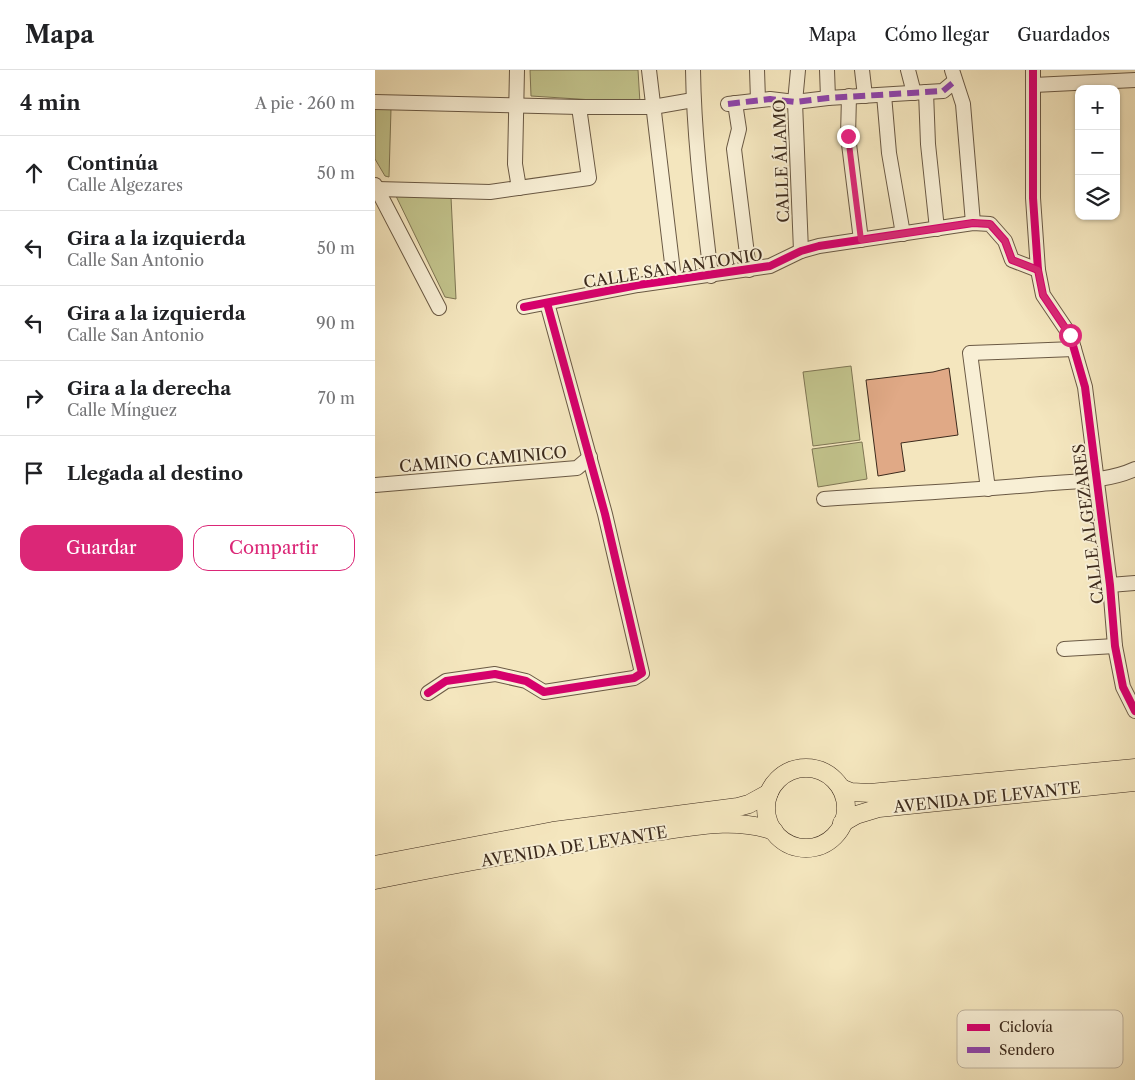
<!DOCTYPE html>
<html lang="es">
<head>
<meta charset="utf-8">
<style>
	:root { --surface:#fff; --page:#f6f6f6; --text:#202124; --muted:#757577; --line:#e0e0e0; --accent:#db2777 }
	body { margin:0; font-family:"Libre Caslon Text",serif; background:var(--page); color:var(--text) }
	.controls { position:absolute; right:15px; top:15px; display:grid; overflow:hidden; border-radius:10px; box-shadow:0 1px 4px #0004 }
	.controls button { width:45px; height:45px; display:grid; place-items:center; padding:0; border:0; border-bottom:1px solid var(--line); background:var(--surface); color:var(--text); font:25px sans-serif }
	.stop { position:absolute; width:15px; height:15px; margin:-11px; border:4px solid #db2777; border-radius:50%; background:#fff }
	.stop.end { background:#db2777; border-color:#fff; box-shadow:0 1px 5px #0008 }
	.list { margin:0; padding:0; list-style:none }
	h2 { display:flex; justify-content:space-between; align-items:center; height:65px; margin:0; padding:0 20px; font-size:21px }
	h2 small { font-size:16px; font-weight:400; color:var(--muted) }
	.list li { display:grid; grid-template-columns:32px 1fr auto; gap:15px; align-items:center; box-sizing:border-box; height:75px; padding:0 20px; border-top:1px solid var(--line) }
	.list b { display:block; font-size:19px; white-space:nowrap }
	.list p { margin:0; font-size:16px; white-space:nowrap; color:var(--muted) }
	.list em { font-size:16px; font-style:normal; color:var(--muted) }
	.actions { display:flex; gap:10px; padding:15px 20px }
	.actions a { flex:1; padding:11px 0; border:1px solid var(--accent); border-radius:15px; text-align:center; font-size:18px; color:var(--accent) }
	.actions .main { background:var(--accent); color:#fff }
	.icon { flex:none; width:28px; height:28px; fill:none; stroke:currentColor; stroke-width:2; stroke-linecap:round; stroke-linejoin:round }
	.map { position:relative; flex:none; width:760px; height:1010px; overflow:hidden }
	header { display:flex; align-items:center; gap:30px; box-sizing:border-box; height:70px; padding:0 25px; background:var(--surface); border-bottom:1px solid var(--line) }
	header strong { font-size:24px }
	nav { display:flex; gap:28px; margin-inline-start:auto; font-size:18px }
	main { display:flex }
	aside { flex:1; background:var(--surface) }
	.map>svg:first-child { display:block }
	.green { fill:#c2c38c; stroke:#7f7654 }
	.building { fill:#e0a986; stroke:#3c2a1c }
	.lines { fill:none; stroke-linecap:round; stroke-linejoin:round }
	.minor-casing { stroke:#6a5944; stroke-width:16 }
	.major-casing { stroke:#3c2a1c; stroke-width:19 }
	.minor { stroke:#f8efd5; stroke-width:14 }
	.major { stroke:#f4e6be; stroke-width:18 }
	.quiet { stroke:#8e44ad; stroke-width:6; stroke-dasharray:12 6; stroke-linecap:butt }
	.cycleway-casing { stroke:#f8efd5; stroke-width:11 }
	.cycleway { stroke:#d6006c; stroke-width:8 }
	.route { stroke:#db2777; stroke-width:6 }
	.labels { text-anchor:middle; stroke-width:4; stroke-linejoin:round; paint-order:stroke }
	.street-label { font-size:16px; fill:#3c2a1c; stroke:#f8efd5 }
	.key { fill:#f8efd5; stroke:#c0b49e; stroke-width:1 }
	.key-label { font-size:14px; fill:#3c2a1c }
</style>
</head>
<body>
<header>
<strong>Mapa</strong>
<nav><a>Mapa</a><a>Cómo llegar</a><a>Guardados</a></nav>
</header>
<main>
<aside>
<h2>4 min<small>A pie · 260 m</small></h2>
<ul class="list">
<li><svg class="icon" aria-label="ahead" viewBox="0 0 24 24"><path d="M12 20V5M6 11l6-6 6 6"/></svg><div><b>Continúa</b><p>Calle Algezares</p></div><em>50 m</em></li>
<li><svg class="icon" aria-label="left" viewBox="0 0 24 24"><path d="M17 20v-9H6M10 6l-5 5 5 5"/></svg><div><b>Gira a la izquierda</b><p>Calle San Antonio</p></div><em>50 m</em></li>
<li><svg class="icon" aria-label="left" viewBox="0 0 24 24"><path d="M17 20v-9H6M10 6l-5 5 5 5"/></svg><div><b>Gira a la izquierda</b><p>Calle San Antonio</p></div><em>90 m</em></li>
<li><svg class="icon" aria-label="right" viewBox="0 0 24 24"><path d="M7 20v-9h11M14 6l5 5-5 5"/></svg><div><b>Gira a la derecha</b><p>Calle Mínguez</p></div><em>70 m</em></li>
<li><svg class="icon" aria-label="arrive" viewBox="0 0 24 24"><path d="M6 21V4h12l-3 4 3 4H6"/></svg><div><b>Llegada al destino</b></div></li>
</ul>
<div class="actions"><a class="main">Guardar</a><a>Compartir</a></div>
</aside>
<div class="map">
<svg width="760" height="1010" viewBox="0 0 760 1010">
	<rect width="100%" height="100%" fill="#f4e6be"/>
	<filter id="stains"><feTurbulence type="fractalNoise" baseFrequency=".004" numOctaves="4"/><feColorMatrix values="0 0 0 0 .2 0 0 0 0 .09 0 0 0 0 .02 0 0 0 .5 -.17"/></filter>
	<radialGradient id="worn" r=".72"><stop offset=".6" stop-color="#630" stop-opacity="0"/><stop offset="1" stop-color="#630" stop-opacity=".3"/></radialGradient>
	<g class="green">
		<path d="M 155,0 L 263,0 L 265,33 L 156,26 Z"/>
		<path d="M 0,38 L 16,39 L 14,107 L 10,106 L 0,89 Z"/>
		<path d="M 20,124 L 76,127 L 81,229 L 70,227 Z"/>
		<path d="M 476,296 L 485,370 L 438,376 L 428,302 Z"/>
		<path d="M 487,372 L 492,409 L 443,417 L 437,379 Z"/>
	</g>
	<path class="building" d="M 574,298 L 583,365 L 526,373 L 530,401 L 503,406 L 491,310 L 558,302 Z"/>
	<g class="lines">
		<g class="minor-casing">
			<g id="minor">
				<path d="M 142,0 L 140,94 L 144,118"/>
				<path d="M 274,0 L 299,210"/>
				<path d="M 318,0 C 319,69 328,137 336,206"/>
				<path d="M 382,0 L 383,30"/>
				<path d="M 423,0 L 420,32 L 426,181"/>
				<path d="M 452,0 L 453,28"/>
				<path d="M 487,0 L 490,26"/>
				<path d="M 533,0 L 539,23"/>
				<path d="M 577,0 L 588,34 L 598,153"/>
				<path d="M 658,0 L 658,128 L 663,200 L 668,225 L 695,265 L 710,317 L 735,515 L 740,576 L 748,617 L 760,641"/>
				<path d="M 659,15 L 760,10"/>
				<path d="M 551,22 L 553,74 L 562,159"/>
				<path d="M 509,25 L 514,83 L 528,164"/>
				<path d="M 474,26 L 473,66 L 486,170"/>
				<path d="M 0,32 L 204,37 L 278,37 L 318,30"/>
				<path d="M 360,33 L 364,59 L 359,79 L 374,200"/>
				<path d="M 353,34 L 395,29 L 420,32 L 453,28 L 568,21 L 580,11"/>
				<path d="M 0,115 L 64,238"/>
				<path d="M 2,119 L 115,122 L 214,108 L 204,37"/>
				<path d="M 149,237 L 263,215 L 395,196 L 426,181 L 444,176 L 598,153 L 615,154 L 630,171 L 637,190 L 663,200"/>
				<path d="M 0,415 L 202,398 L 215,387"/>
				<path d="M 613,419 L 595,283 L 699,279"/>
				<path d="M 449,429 C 522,424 594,421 666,414 C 697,411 732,412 760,399"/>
				<path d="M 735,515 L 760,513"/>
				<path d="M 689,579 L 740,576"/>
				<path d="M 53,623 L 71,611 L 120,604 L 151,611 L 169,622 L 259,608 L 267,603 L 230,444 L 172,233"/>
			</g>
		</g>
		<g class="major-casing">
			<g id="major">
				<circle cx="431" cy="738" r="40"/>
				<path d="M 466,718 L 476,722 L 495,723 L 760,698"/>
				<path d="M 467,753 L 481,745 L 504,738 L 760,712"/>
				<path d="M 0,795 L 178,761 L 363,737 L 374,734 L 394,723"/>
				<path d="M 0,810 C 90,792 180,775 271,763 C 312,758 358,746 399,761"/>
			</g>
		</g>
		<use href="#minor" class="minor"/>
		<use href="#major" class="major"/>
		<path class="quiet" d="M 353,34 L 395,29 L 420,32 L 453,28 L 568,21 L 580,11"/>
		<g class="cycleway-casing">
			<g id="cycleway">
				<path d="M 658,0 L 658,128 L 663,200 L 668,225 L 695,265 L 710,317 L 735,515 L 740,576 L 748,617 L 760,641"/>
				<path d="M 149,237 L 263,215 L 395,196 L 426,181 L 444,176 L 598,153 L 615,154 L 630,171 L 637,190 L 663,200"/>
				<path d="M 53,623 L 71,611 L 120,604 L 151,611 L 169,622 L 259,608 L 267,603 L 230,444 L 172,233"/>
			</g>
		</g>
		<use href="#cycleway" class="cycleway"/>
	</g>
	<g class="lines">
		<path class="route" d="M 473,66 L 486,170 L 598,153 L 615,154 L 630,171 L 637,190 L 663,200 L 668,225 L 695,265"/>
	</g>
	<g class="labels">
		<g class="street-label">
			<text transform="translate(406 91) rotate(-92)" y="6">CALLE ÁLAMO</text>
			<text transform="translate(298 198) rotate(-9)" y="6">CALLE SAN ANTONIO</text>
			<text transform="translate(108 389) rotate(-5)" y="6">CAMINO CAMINICO</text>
			<text transform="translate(713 454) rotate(-97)" y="6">CALLE ALGEZARES</text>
			<text transform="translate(612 727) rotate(-6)" y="6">AVENIDA DE LEVANTE</text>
			<text transform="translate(199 776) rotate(-9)" y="6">AVENIDA DE LEVANTE</text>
		</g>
	</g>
	<rect x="582" y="940" width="166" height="58" rx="8" class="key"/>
	<rect x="592" y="954" width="23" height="7" fill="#d6006c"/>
	<rect x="592" y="977" width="23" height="6" fill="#8e44ad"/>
	<g class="key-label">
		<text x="624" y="962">Ciclovía</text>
		<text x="624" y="985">Sendero</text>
	</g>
	<rect width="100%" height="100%" filter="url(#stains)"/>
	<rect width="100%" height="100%" fill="url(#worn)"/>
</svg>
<div class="controls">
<button>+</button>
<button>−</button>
<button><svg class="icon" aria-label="layers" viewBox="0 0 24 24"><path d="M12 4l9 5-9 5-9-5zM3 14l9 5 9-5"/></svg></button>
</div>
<div class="stop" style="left:695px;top:265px"></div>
<div class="stop end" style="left:473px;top:66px"></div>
</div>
</main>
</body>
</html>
